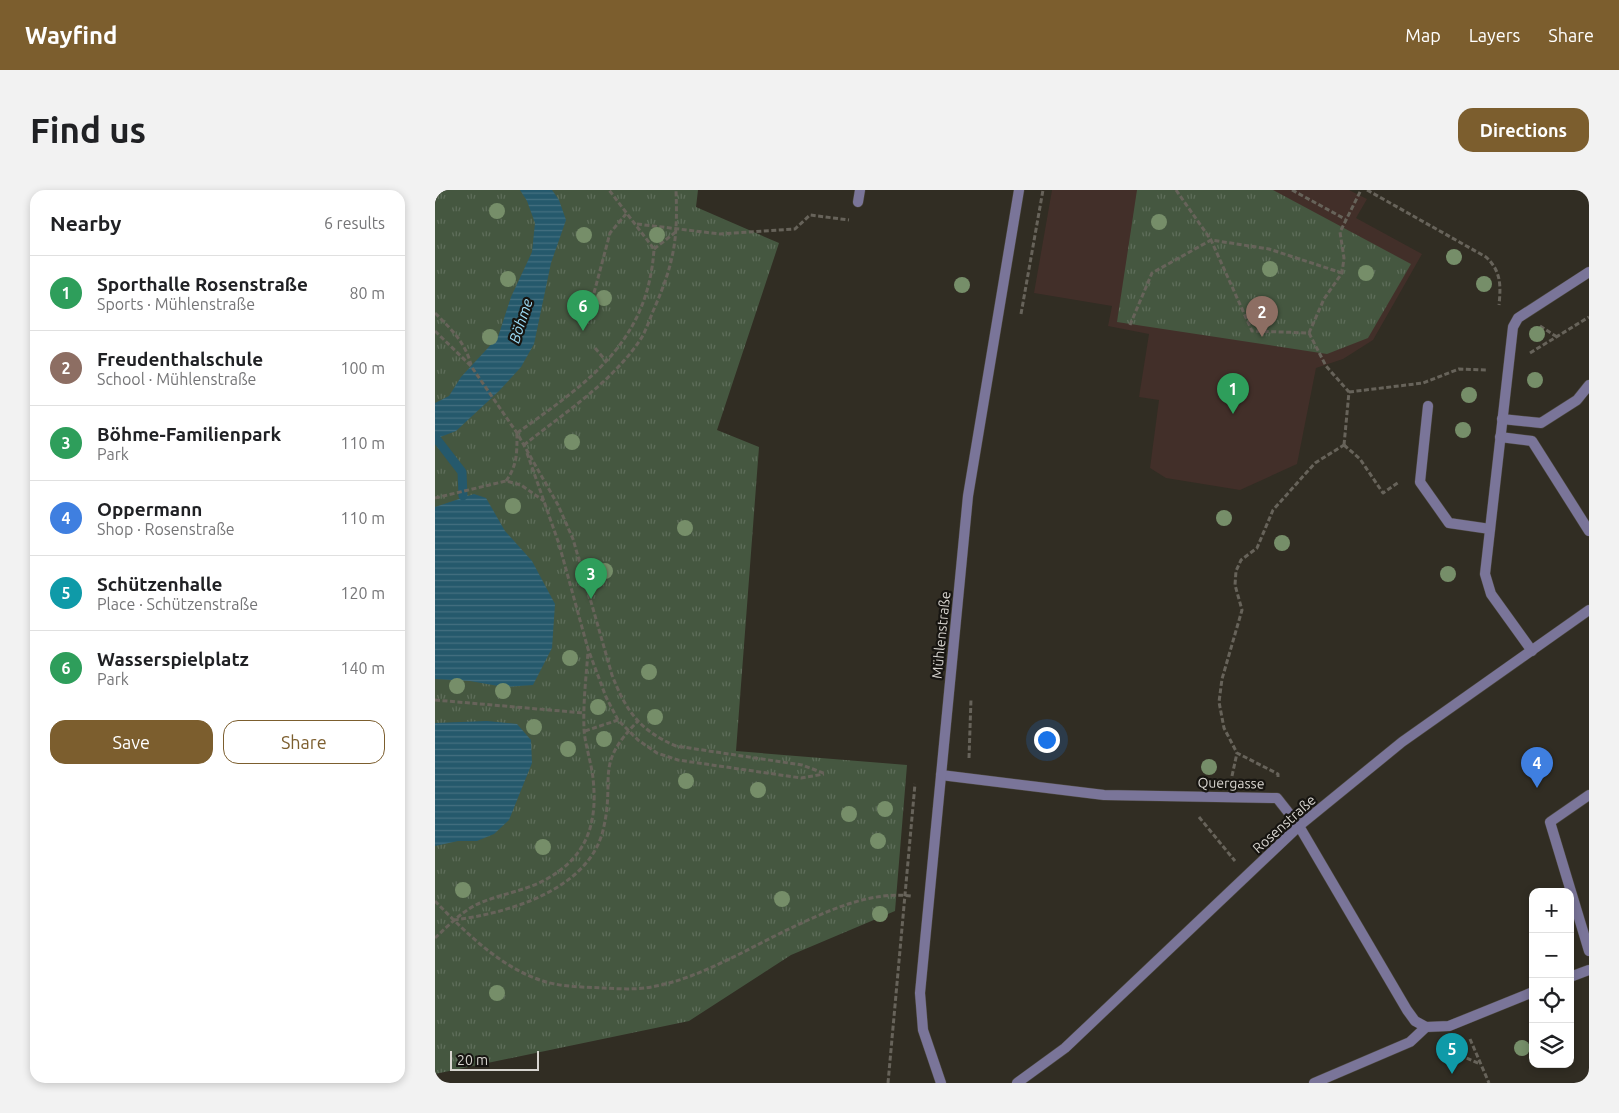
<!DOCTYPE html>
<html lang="en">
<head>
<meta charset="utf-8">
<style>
	:root { --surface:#fff; --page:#f2f2f2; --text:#202124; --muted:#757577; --line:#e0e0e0; --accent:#7c5e2e }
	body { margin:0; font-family:Ubuntu,sans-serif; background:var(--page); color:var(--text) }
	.controls { position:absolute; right:15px; bottom:15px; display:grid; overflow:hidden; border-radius:10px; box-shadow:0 2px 8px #0003 }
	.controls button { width:45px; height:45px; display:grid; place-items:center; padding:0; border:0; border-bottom:1px solid var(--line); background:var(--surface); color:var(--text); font:25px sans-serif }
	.scale { position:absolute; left:15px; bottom:12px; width:89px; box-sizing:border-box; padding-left:5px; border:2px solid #d8d5d0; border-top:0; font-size:14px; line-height:18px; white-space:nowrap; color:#d8d5d0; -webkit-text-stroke:4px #171511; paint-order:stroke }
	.you { position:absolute; left:611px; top:549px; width:18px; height:18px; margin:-12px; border:4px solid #fff; border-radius:50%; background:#1a73e8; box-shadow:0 0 0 8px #1a73e833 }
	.badge { display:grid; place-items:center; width:32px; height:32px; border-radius:50%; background:var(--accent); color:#fff; font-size:16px; font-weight:700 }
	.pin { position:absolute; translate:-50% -41px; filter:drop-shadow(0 1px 2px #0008) }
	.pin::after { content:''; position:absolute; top:26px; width:18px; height:15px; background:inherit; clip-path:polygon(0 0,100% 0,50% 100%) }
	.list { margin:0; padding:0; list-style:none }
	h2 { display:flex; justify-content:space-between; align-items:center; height:65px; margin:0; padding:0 20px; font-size:21px }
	h2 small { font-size:16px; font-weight:400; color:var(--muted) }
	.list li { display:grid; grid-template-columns:32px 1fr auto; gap:15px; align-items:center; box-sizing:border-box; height:75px; padding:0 20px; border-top:1px solid var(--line) }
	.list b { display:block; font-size:19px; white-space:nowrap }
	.list p { margin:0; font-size:16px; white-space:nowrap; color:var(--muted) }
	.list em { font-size:16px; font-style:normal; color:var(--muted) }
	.actions { display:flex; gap:10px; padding:15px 20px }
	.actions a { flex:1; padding:11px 0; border:1px solid var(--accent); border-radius:15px; text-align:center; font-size:18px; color:var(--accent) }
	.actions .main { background:var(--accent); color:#fff }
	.icon { flex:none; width:28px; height:28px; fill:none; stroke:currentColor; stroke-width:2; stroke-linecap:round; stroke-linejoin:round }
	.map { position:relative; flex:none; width:1154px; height:893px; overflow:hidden; border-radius:15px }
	header { display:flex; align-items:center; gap:30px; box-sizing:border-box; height:70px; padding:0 25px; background:var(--accent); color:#fff }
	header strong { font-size:24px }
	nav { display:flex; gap:28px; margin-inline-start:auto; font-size:18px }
	.intro { display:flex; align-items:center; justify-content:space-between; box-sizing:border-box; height:120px; padding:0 30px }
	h1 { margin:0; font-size:35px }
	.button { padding:12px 22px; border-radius:15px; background:var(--accent); color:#fff; font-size:18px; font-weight:700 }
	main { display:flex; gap:30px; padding:0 30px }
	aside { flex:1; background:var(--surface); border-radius:15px; box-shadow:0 2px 8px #0003 }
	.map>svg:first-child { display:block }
	.education { fill:#422f29 }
	.park { fill:url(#park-tufts) }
	.water { fill:url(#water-rules) }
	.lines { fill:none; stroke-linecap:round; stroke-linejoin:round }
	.stream { stroke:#25596c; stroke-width:9 }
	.lane-casing { stroke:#4c483f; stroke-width:11 }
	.street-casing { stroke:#4c483f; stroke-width:11 }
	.path { stroke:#67635a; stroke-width:3; stroke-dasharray:5 2.5; stroke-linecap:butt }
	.lane { stroke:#7a7599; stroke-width:10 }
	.street { stroke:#7a7599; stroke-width:10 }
	.tree { fill:#768e69 }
	.labels { text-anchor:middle; stroke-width:4.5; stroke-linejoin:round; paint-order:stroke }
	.street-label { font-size:14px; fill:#d8d5d0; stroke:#171511 }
	.water-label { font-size:15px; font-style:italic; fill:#9dddf8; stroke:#171511 }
</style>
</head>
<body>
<header>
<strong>Wayfind</strong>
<nav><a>Map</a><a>Layers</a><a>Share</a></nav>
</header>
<div class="intro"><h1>Find us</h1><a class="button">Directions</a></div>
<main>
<aside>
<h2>Nearby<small>6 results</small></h2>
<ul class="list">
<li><span class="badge" style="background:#2e9e5b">1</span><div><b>Sporthalle Rosenstraße</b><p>Sports · Mühlenstraße</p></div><em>80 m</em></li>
<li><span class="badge" style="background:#8d6e63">2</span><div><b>Freudenthalschule</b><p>School · Mühlenstraße</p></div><em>100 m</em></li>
<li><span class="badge" style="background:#2e9e5b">3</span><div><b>Böhme-Familienpark</b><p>Park</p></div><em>110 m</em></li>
<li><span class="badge" style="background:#3f7fe0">4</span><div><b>Oppermann</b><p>Shop · Rosenstraße</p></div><em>110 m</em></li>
<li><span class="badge" style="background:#0f9aa8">5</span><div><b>Schützenhalle</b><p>Place · Schützenstraße</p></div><em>120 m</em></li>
<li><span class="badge" style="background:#2e9e5b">6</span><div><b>Wasserspielplatz</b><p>Park</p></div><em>140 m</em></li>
</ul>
<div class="actions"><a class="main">Save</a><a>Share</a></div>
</aside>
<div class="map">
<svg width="1154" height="893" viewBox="0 0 1154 893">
	<defs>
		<pattern id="park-tufts" width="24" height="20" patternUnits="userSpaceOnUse" patternTransform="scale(1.25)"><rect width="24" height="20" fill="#455740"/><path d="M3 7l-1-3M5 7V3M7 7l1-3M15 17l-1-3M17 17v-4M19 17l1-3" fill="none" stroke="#5f6e5b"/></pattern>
		<pattern id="water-rules" width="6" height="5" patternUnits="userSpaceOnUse" patternTransform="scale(1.25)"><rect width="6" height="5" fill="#25596c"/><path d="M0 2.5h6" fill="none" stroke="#447080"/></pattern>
	</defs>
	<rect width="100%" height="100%" fill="#312d23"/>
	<path class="education" d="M 617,0 L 914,0 L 932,9 L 921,28 L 987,64 L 938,150 L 908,169 L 881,178 L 862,274 L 805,300 L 731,288 L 715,278 L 724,210 L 704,207 L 714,144 L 673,136 L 677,116 L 599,103 Z"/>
	<g class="park">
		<path d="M 0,0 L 263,0 L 261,17 L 344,53 L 282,240 L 324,257 L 301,561 L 472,575 L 460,721 L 356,765 L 254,831 L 0,884 Z"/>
		<path d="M 702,0 L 838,0 L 976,74 L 933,148 L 892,164 L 682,132 Z"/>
	</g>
	<g class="water">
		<path d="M 85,0 L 117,0 L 124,10 L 131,30 L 116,73 L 99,154 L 86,177 L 64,201 L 21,241 L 0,249 L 0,213 L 14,206 L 26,187 L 63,147 L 76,107 L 97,62 L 100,33 L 92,11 Z"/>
		<path d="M 39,304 L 51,308 L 70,341 L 97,371 L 120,414 L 117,458 L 98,495 L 69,497 L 35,491 L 0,489 L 0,317 Z"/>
		<path d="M 52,531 L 82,534 L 96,550 L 97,573 L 74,630 L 59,644 L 42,651 L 23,651 L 0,656 L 0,533 Z"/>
	</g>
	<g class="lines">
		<path class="stream" d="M 0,247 L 27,282 L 28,306"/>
		<g class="lane-casing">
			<g id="lane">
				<path d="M 423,12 L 425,0"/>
				<path d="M 993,216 L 985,292 L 1014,333 L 1055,339"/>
				<path d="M 1067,229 L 1106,233 L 1142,210 L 1154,195"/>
				<path d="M 1065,247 L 1097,251 L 1154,341"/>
				<path d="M 1097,461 L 1056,404 L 1050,384 L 1078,137 L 1083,128 L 1154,82"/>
				<path d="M 1154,605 L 1115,632 L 1154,761"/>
			</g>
		</g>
		<g class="street-casing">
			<g id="street">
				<path d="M 506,585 L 669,605 L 842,608 L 864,636 L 972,820 L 980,831 L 991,837"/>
				<path d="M 1135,787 L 1154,780"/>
				<path d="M 506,893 L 488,840 L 485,803 L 533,306 L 584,0"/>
				<path d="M 582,893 L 630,858 L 864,636 L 967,552 L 1154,420"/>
				<path d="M 879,893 L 975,852 L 991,837 L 1014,836 L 1098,802"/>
			</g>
		</g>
		<g class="path">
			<path d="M 741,0 L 776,50 L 817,141 L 874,143"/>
			<path d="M 857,0 L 910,29"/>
			<path d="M 932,0 L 1051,67 C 1066,81 1066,95 1064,115"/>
			<path d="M 202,34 L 285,44 L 360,39 L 375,25 L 414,30"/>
			<path d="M 219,59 L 242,41"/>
			<path d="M 159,103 L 175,43 L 191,24"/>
			<path d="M 0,123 C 17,140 30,152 36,175"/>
			<path d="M 586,124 L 608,0"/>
			<path d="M 695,135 L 717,83 L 776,50 L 834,59 L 907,83"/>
			<path d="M 1105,136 L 1122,147"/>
			<path d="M 0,141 L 36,176 L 82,243 L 123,315 L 138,349 L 177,485 C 191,521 205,541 241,556 L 367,575 L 391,584"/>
			<path d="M 874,143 L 889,109 L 907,83 L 909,68 L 905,42 L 926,0"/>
			<path d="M 874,143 L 891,176 L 914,202 L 909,255"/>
			<path d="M 160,158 L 171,171"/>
			<path d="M 1095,163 L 1154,127"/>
			<path d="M 914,202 L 988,193 L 1024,179 L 1053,180"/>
			<path d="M 82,243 C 152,193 213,153 219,59 L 174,0"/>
			<path d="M 89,255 C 129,223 179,191 207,147 C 212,138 215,128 219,119 C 239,73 243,50 241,0"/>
			<path d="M 909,255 L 925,269 L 948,303 L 964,292"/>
			<path d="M 92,263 L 124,354 L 153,459 L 171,507 L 183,530 L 203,550 L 222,563 L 243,570 L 366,588 L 389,584"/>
			<path d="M 71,291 C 82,276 82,263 82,244"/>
			<path d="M 0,308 L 71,291 L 86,295 L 109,311"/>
			<path d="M 0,510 L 149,523"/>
			<path d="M 150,541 L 183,530"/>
			<path d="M 534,568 L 536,509"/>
			<path d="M 797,586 L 802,563"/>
			<path d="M 843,587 L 843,584 L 802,563 L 789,538 L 784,512 L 787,489 L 807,420 L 800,395 L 801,381 L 806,370 L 822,358 L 838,320 L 880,273 L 909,255"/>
			<path d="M 764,627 L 800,671"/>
			<path d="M 0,711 C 29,741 64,776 105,790 C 124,797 148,797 169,798 C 186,799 204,800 221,796 C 265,788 316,757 356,738 C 392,721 435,701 476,706"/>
			<path d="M 19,730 C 74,723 157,699 169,636 C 180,586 159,575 203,531"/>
			<path d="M 0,748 C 13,736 28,720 45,713 C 66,704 89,701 110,690 C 152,667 163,634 158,588 C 156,571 150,555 149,539 C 148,513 151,488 153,462"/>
			<path d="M 1035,849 L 1054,893"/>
			<path d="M 1018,862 L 1045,874"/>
			<path d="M 453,893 L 480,594"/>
		</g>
		<use href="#lane" class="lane"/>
		<use href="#street" class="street"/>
	</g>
	<g class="tree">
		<circle cx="62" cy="21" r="8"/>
		<circle cx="724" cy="32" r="8"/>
		<circle cx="149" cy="45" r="8"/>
		<circle cx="222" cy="45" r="8"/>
		<circle cx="1019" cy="67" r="8"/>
		<circle cx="835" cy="79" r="8"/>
		<circle cx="931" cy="83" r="8"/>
		<circle cx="73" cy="89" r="8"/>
		<circle cx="1049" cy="94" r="8"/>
		<circle cx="527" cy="95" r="8"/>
		<circle cx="169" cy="108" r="8"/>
		<circle cx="1102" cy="144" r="8"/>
		<circle cx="55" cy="147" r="8"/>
		<circle cx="1100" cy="190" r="8"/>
		<circle cx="1034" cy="205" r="8"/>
		<circle cx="1028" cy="240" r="8"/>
		<circle cx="137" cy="252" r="8"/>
		<circle cx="78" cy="316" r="8"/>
		<circle cx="789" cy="328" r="8"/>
		<circle cx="250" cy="338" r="8"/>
		<circle cx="847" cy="353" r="8"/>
		<circle cx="170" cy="381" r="8"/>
		<circle cx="1013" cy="384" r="8"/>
		<circle cx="135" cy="468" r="8"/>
		<circle cx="214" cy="482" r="8"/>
		<circle cx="22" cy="496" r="8"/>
		<circle cx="68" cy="501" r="8"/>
		<circle cx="163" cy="517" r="8"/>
		<circle cx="220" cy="527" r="8"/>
		<circle cx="99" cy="537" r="8"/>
		<circle cx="169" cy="549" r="8"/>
		<circle cx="133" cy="559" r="8"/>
		<circle cx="774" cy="577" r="8"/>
		<circle cx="251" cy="591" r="8"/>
		<circle cx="323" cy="600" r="8"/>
		<circle cx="450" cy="619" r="8"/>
		<circle cx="414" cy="624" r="8"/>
		<circle cx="443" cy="651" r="8"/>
		<circle cx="108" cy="657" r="8"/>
		<circle cx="28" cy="700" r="8"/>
		<circle cx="347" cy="709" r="8"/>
		<circle cx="445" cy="724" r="8"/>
		<circle cx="62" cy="803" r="8"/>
		<circle cx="1087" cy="858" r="8"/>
	</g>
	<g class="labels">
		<g class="street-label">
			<text transform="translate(506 445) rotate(-84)" y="5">Mühlenstraße</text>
			<text transform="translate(796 593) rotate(1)" y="5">Quergasse</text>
			<text transform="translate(849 634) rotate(-42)" y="5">Rosenstraße</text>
		</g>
		<g class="water-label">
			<text transform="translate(86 131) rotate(-72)" y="5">Böhme</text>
		</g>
	</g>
</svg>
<div class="controls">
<button>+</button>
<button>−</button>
<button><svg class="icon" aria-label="locate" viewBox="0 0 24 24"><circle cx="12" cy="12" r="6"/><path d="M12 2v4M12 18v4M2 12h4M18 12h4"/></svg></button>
<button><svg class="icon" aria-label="layers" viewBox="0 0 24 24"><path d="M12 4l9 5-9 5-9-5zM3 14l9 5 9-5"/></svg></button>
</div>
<div class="scale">20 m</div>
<div class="you"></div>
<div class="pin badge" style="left:798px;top:224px;background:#2e9e5b">1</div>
<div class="pin badge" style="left:827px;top:147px;background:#8d6e63">2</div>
<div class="pin badge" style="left:156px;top:409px;background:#2e9e5b">3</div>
<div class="pin badge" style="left:1102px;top:598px;background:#3f7fe0">4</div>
<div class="pin badge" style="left:1017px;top:884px;background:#0f9aa8">5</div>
<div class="pin badge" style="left:148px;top:141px;background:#2e9e5b">6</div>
</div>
</main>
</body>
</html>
